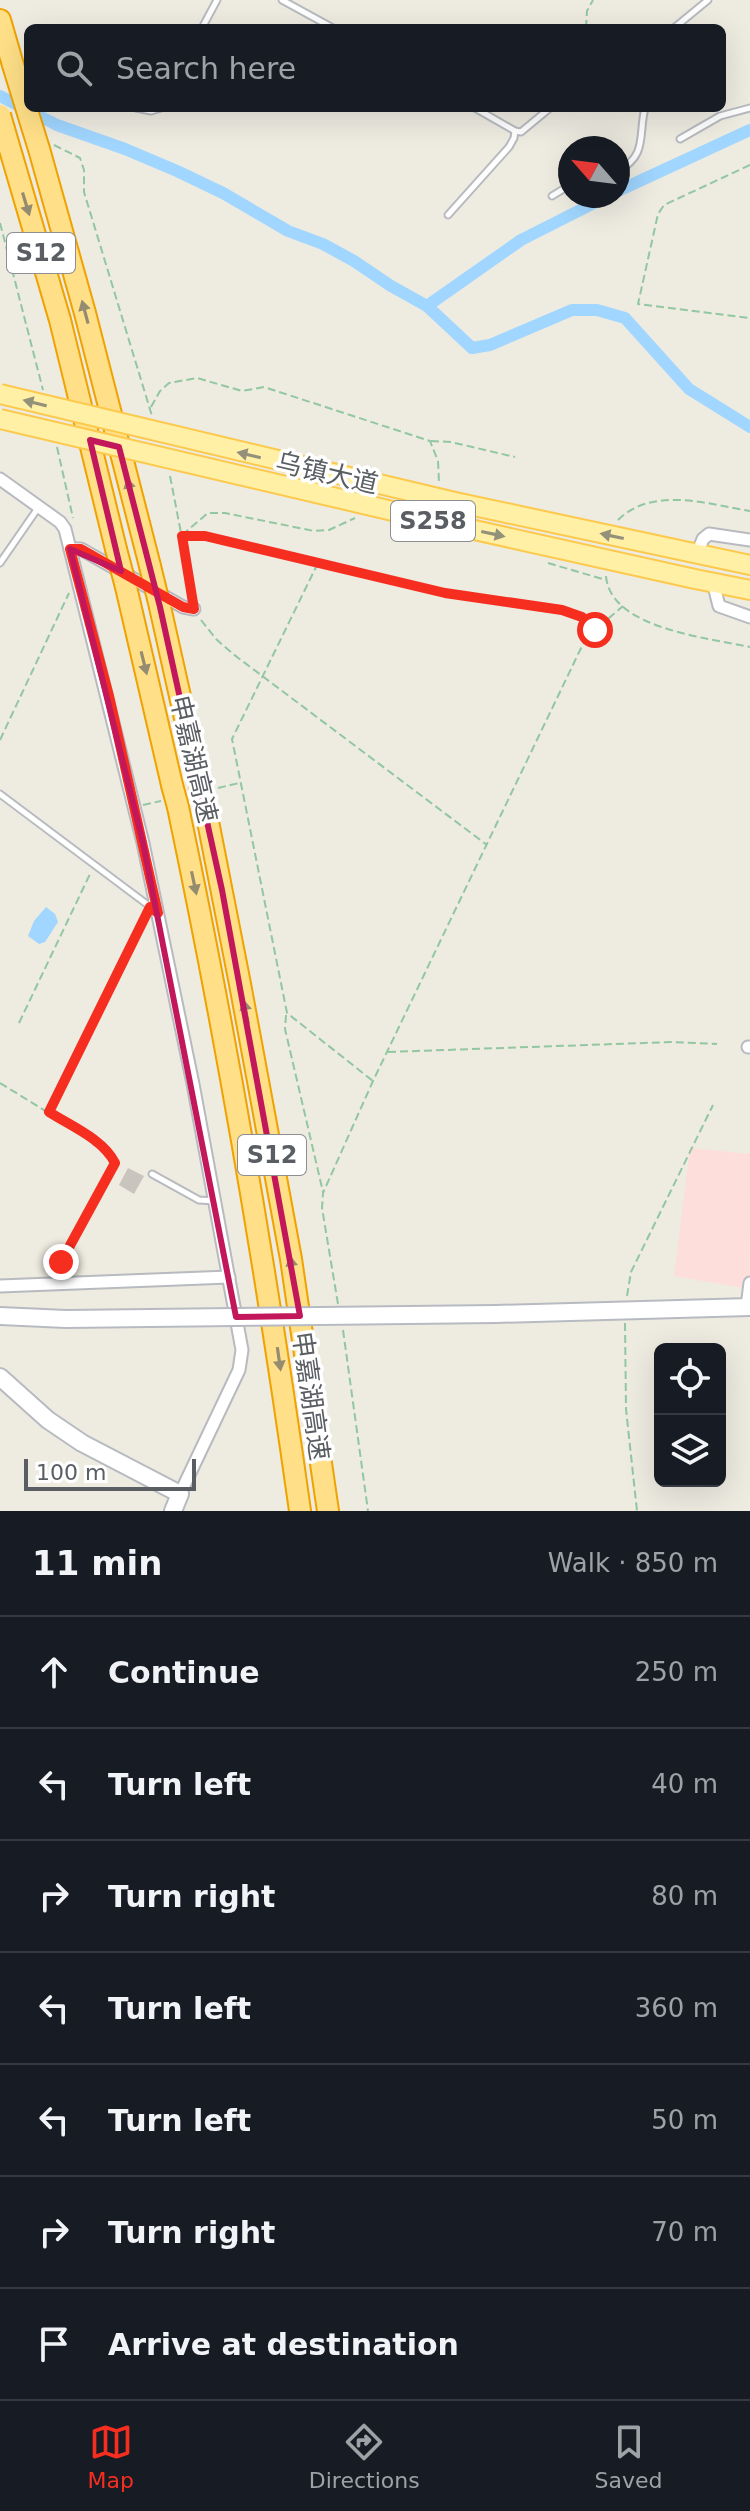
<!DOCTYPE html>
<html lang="en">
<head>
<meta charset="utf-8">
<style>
	:root { --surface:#171b24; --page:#20242c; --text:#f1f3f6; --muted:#9ea1a6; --line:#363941; --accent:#f62e1f }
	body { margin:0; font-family:"DejaVu Sans","Noto Sans SC",sans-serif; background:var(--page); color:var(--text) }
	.controls { position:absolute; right:24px; bottom:24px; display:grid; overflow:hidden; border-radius:12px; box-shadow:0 8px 32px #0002 }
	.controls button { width:72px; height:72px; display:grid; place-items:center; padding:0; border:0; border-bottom:2px solid var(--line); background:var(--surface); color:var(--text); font:40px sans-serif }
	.compass { position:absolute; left:558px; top:136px; width:72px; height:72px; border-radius:50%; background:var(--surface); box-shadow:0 8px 32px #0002; rotate:298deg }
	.scale { position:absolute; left:24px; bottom:20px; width:172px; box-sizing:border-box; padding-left:8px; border:4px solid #5a5e63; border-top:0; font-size:22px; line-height:28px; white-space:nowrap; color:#5a5e63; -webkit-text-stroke:6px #fff; paint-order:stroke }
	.stop { position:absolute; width:24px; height:24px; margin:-18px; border:6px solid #f62e1f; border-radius:50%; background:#fff }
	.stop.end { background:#f62e1f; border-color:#fff; box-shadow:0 2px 8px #0008 }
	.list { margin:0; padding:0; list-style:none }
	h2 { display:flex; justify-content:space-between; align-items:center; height:104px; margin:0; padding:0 32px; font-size:34px }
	h2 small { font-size:26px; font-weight:400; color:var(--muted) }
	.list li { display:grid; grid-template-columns:52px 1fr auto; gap:24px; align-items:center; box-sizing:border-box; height:112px; padding:0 32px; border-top:2px solid var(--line) }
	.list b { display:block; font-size:30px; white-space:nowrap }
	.list em { font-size:26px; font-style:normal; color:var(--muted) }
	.icon { flex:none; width:44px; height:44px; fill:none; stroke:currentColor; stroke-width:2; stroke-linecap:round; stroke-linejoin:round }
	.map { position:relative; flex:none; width:750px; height:1511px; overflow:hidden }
	.search { position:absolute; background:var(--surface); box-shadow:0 8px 32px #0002; left:24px; right:24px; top:24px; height:88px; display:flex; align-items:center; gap:20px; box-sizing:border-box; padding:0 28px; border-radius:12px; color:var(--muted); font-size:30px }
	.sheet { height:888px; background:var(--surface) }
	nav { display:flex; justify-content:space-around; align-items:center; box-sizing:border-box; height:112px; border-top:2px solid var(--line); background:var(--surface); font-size:22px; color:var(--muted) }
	nav a { display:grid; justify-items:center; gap:4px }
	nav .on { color:var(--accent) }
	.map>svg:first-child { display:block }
	.medical { fill:#fddedb }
	.water { fill:#a0d6ff }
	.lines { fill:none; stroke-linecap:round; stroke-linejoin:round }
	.canal { stroke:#a0d6ff; stroke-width:12 }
	.building { fill:#c9c5be }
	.lane-casing { stroke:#b7babf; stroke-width:9 }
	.street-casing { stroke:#b7babf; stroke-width:15 }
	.secondary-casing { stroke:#b7bbc1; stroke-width:20 }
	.primary-casing { stroke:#fcc94c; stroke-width:22 }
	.highway-casing { stroke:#efa200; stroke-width:24 }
	.path { stroke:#92c7a1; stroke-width:2; stroke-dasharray:8 4; stroke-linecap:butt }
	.lane { stroke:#fff; stroke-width:5 }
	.street { stroke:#fff; stroke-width:11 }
	.secondary { stroke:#fff; stroke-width:16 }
	.primary { stroke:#fff0a5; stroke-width:18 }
	.highway { stroke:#ffdf87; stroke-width:20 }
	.secondary-bridge-casing { stroke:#b7bbc1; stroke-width:20; stroke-linecap:butt }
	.primary-bridge-casing { stroke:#fcc94c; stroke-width:22; stroke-linecap:butt }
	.highway-bridge-casing { stroke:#efa200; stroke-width:24; stroke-linecap:butt }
	.secondary-bridge { stroke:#fff; stroke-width:16 }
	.primary-bridge { stroke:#fff0a5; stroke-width:18 }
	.highway-bridge { stroke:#ffdf87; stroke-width:20 }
	.oneway { fill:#948b70 }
	.oneway2 { fill:#94917a }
	.route { stroke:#f62e1f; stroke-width:10 }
	.marked { fill:none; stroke:#c2185b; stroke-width:6; stroke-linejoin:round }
	.labels { text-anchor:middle; stroke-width:7; stroke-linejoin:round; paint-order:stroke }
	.shield { fill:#fff; stroke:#8c8e92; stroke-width:2 }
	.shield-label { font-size:24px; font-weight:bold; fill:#5a5e63 }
	.street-label { font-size:26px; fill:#5a5e63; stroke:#fff }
</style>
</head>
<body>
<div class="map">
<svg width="750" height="1511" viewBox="0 0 750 1511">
	<rect width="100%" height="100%" fill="#eeebe1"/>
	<path class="medical" d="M 690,1148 L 750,1154 L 749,1289 L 674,1276 Z"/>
	<path class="water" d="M 46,907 L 55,914 L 58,922 L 45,942 L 39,944 L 28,936 L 34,921 Z"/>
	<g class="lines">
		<g class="canal">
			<path d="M 0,96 L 57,125 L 125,149 L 177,171 L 223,193 L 288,231 L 323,244 L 354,261 L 391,286 L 427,306 L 472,348 L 490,345 L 572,310 L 597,310 L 625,318 L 689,389 L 750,427"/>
			<path d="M 618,191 L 750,130"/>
			<path d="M 427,306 L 521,240 L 608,196"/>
		</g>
	</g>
	<path class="building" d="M 128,1168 L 144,1176 L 134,1194 L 119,1185 Z"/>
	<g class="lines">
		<g class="lane-casing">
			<g id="lane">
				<path d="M 282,0 L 333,28"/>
				<path d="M 202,28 L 217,0"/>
				<path d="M 674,28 L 708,0"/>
				<path d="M 136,108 L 151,111 L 161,108"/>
				<path d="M 475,108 L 515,131 L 521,132 L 550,108"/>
				<path d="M 680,139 L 720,116 L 750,108"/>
				<path d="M 618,171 C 648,155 638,135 645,108"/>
				<path d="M 552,196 L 570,185"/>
				<path d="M 448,215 L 509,147 L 514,138 L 515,131"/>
				<path d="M 0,563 L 38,508"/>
				<path d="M 0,794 L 156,911"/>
				<path d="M 152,1174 L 199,1200 L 215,1201"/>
			</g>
		</g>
		<g class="street-casing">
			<g id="street">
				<path d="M 0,479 L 60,522 L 65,529 L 143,843 L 193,1084 L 242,1350 L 239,1370 L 180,1494"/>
				<path d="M 70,549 L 81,549 L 183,607 L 194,609"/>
				<path d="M 697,554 L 703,539 L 709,534 L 750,540"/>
				<path d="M 713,582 L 719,606 L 750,617"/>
				<path d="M 748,1047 L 750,1047"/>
				<path d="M 0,1286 L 229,1277"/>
				<path d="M 747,1307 L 750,1283"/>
			</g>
		</g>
		<g class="secondary-casing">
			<g id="secondary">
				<path d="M 496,1314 L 750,1307"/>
				<path d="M 0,1316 L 66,1319"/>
				<path d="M 0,1377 L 48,1420 L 82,1443 L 180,1494 L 173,1511"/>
			</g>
		</g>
		<g class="primary-casing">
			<g id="primary">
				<path d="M 689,552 L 750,565"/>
				<path d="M 695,579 L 750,590"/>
			</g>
		</g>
		<g class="highway-casing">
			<g id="highway">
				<path d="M 0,20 L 13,65"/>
				<path d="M 4,129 L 60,320 L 116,549"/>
				<path d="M 39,149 L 85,313 L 150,566"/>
				<path d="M 126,587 L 172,785"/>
				<path d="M 160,607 L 199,781"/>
				<path d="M 204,801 L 240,984 L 291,1259 L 328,1511"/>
				<path d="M 178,807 C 227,1040 267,1275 300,1511"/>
			</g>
		</g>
		<g class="path">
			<path d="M 586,28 L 587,11 L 593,0"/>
			<path d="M 54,145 L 80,158 L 84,170 L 84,192 L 152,416"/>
			<path d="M 750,165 L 664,205 L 658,214 L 638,304 L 750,318"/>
			<path d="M 0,223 L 43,390"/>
			<path d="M 151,407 L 160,391 L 169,383 L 197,378 L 242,391 L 264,387 L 430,441 L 438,461 L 439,482"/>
			<path d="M 431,441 L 451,442 L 515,457"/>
			<path d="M 57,447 L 73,518"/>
			<path d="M 170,476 L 193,595"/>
			<path d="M 618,520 C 652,486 708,504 750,511"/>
			<path d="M 182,535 L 208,513 L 225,513 L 314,531 L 329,530 L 355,518"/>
			<path d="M 183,536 L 205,536 L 445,593 L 562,610 L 582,617 L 594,629"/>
			<path d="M 318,563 L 232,739 L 287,1013 L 373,1081"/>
			<path d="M 548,563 L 606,580"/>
			<path d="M 606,576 C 610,629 710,638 750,647"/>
			<path d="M 201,620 L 216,639 L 233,654 L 487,845"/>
			<path d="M 0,740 L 69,593"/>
			<path d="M 218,788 L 239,783"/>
			<path d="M 143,805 L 161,801"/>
			<path d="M 286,1015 L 285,1029 L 323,1192"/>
			<path d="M 19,1023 L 90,874"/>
			<path d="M 388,1052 L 672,1042 L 717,1044"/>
			<path d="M 0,1083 L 96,1142 L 110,1153 L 115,1163 L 63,1254 L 61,1270"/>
			<path d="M 50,1111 L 146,916"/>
			<path d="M 627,1296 L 631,1272 L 713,1105"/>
			<path d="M 338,1304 L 322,1208 L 323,1193 L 373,1081 L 583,644 L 595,630 L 623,606"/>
			<path d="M 625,1323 L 626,1409 L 637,1511"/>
			<path d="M 343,1330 L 368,1511"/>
		</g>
		<use href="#lane" class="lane"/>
		<use href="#street" class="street"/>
		<use href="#secondary" class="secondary"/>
		<use href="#primary" class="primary"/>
		<use href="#highway" class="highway"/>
		<g class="secondary-bridge-casing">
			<path id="secondary-bridge" d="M 66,1319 L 496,1314"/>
		</g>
		<g class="primary-bridge-casing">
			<g id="primary-bridge">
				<path d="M 0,394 L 455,502 L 689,552"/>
				<path d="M 0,419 L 461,527 L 695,579"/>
			</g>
		</g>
		<g class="highway-bridge-casing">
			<g id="highway-bridge">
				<path d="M 13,65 L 39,149"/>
				<path d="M 0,115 L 4,129"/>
				<path d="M 116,549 L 126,587"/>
				<path d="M 150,566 L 160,607"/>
				<path d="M 199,781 L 204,801"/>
				<path d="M 172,785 L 178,807"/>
			</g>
		</g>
		<use href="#secondary-bridge" class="secondary-bridge"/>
		<use href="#primary-bridge" class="primary-bridge"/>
		<use href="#highway-bridge" class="highway-bridge"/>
	</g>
	<defs><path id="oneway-solid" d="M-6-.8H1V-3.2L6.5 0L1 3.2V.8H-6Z" transform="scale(2)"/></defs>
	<g class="oneway">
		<use href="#oneway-solid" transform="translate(26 204) rotate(73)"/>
		<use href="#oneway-solid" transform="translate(85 312) rotate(-105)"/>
		<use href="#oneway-solid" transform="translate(130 490) rotate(-104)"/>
		<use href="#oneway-solid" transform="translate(144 663) rotate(76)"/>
		<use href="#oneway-solid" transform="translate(194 883) rotate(78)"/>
		<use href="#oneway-solid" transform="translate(246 1012) rotate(-101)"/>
		<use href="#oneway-solid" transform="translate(292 1268) rotate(-99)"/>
		<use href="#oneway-solid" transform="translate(279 1359) rotate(82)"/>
	</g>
	<g class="oneway2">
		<use href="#oneway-solid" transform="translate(35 403) rotate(-166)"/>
		<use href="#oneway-solid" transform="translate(249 455) rotate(-167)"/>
		<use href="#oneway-solid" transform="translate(493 534) rotate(12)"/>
		<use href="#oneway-solid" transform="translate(612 536) rotate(-168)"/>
	</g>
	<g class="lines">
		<path class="route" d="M 61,1262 L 115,1163 C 103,1139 71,1126 49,1112 L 150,907 L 158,913 L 109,696 L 70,549 L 81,549 L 183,607 L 194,609 L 182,536 L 205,536 L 445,593 L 562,610 L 582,617 L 595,630"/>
	</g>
	<path class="marked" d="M 90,440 L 119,447 L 160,607 L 222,890 L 300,1316 L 236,1317 L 143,843 L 70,549 L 121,571 Z"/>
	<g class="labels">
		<g class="shield">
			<rect x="7" y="233" width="68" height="40" rx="6"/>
			<rect x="391" y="501" width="84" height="40" rx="6"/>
			<rect x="238" y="1135" width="68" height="40" rx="6"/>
		</g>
		<g class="shield-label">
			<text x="41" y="261">S12</text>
			<text x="433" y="529">S258</text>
			<text x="272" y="1163">S12</text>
		</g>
		<g class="street-label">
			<text transform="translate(327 473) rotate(13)" y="9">乌镇大道</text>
			<text transform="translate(194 759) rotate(77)" y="9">申嘉湖高速</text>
			<text transform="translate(311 1396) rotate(82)" y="9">申嘉湖高速</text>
		</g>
	</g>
</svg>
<div class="controls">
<button><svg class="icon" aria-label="locate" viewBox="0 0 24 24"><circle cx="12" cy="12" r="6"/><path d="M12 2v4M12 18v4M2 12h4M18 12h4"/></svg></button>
<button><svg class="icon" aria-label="layers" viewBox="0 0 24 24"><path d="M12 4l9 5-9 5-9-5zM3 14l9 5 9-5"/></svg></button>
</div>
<svg class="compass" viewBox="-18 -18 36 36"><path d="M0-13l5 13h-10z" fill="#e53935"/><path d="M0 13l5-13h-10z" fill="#9ea1a6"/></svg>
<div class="scale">100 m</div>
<div class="stop" style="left:595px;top:630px"></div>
<div class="stop end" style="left:61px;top:1262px"></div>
<div class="search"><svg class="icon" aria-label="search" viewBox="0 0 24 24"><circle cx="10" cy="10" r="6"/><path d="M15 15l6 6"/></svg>Search here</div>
</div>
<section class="sheet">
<h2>11 min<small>Walk · 850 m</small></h2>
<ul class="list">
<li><svg class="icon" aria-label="ahead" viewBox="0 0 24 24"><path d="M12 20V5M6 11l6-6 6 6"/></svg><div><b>Continue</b></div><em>250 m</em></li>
<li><svg class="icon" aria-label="left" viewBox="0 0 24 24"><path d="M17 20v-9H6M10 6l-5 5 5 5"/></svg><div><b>Turn left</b></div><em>40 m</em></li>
<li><svg class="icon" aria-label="right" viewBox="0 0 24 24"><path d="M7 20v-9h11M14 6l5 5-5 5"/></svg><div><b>Turn right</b></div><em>80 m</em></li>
<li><svg class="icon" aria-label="left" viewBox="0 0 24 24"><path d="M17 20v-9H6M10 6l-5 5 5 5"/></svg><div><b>Turn left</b></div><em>360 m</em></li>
<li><svg class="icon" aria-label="left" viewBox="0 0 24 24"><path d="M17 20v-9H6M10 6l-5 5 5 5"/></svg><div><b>Turn left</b></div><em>50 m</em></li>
<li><svg class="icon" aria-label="right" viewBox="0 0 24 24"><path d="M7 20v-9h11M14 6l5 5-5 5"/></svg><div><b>Turn right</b></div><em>70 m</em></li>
<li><svg class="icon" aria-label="arrive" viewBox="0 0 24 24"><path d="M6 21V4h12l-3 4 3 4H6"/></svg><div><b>Arrive at destination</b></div></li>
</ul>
</section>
<nav>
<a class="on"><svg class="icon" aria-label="map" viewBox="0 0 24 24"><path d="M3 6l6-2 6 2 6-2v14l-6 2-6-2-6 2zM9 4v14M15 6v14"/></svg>Map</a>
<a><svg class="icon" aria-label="directions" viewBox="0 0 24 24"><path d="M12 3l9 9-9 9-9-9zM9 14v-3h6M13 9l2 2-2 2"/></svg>Directions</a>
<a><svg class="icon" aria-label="saved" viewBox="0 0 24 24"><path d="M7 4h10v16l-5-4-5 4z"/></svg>Saved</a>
</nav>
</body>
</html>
